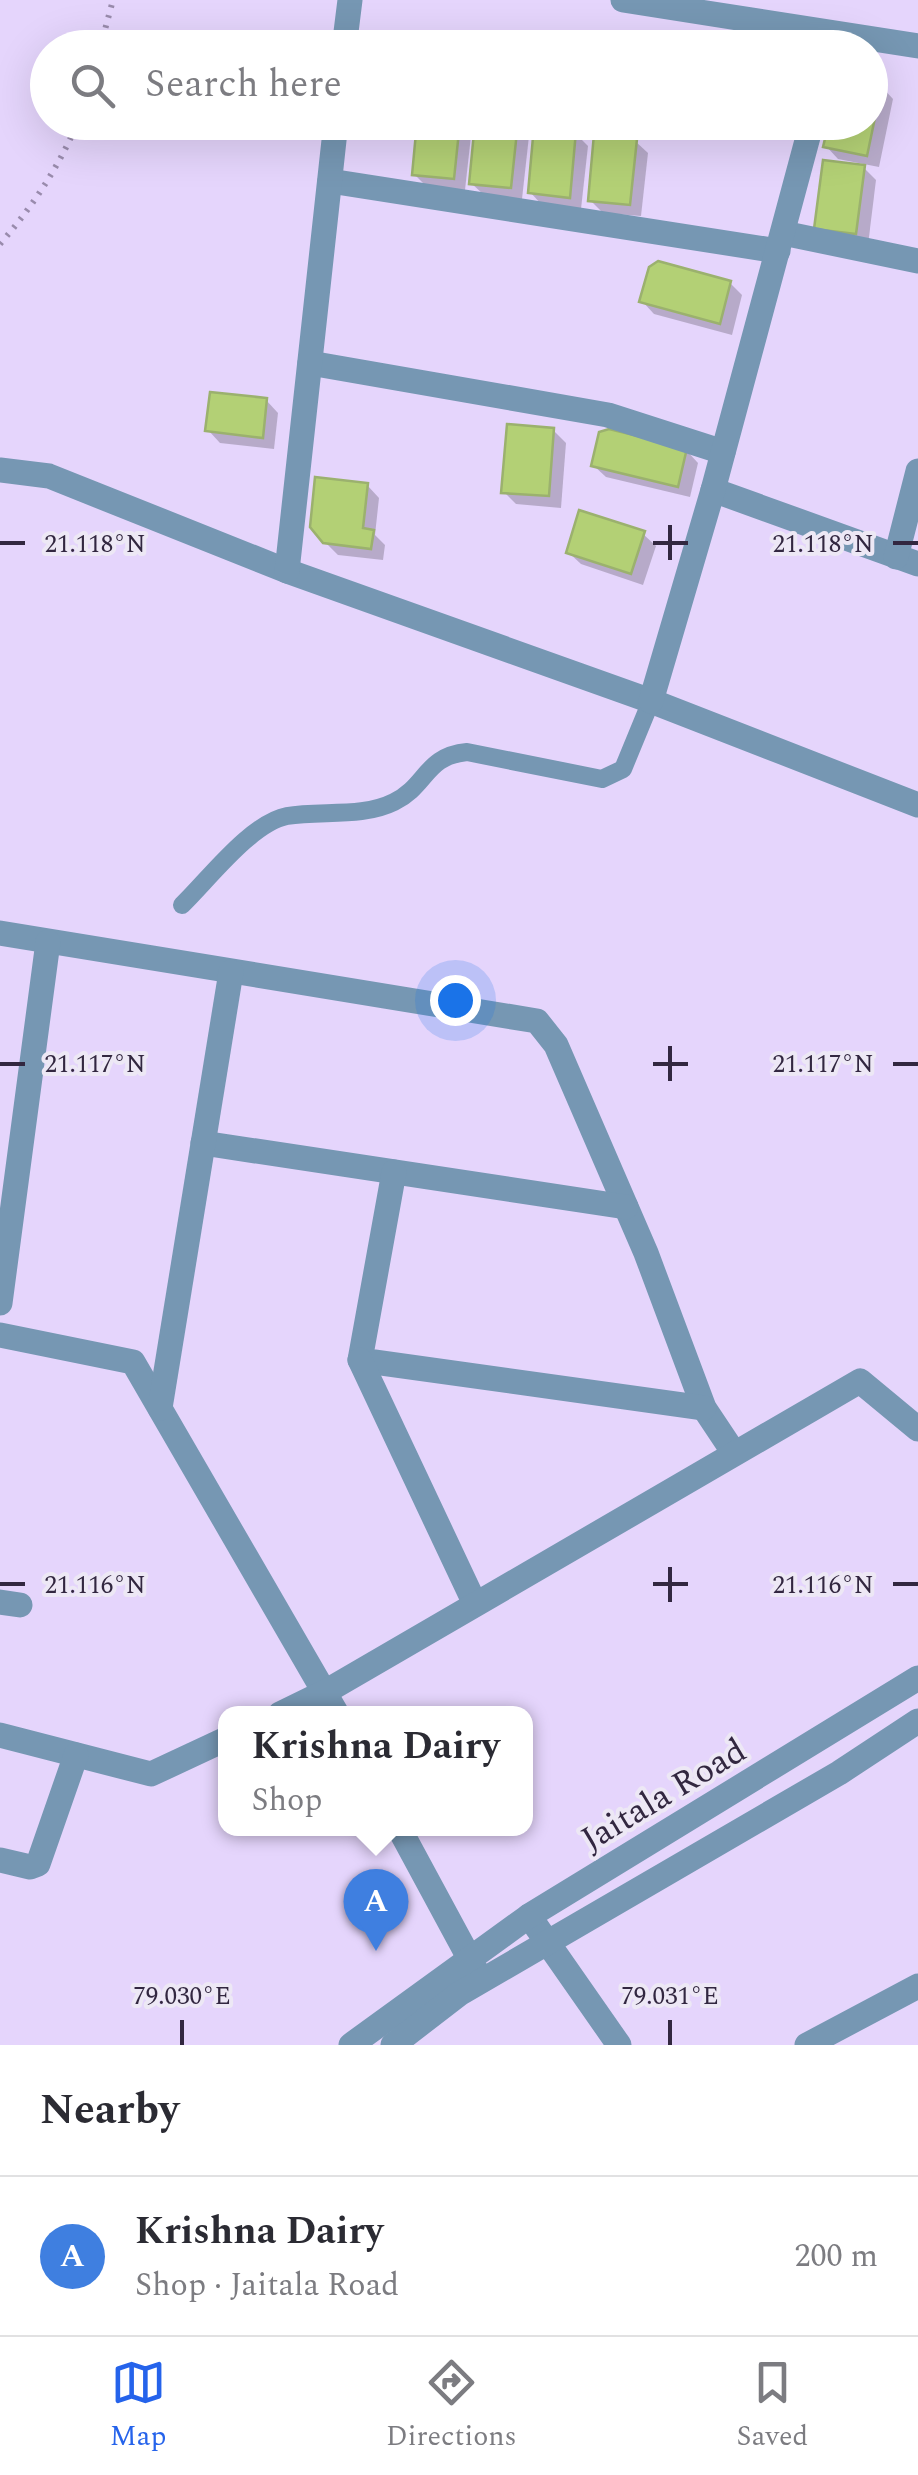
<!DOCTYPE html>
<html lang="en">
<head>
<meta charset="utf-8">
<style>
	:root { --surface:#fff; --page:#f2f2f3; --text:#2b2b33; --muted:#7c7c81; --line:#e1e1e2; --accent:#2563eb }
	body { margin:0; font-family:Spectral,serif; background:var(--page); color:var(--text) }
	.you { position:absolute; left:455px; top:1000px; width:35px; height:35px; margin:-25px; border:8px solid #fff; border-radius:50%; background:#1a73e8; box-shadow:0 0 0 15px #1a73e833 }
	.badge { display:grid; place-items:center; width:65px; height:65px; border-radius:50%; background:var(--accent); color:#fff; font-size:32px; font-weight:700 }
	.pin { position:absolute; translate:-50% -82px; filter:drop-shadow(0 2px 5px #0008) }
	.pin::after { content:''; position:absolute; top:52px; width:35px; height:30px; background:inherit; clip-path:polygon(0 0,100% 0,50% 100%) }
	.popup { position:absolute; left:218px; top:1706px; width:315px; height:130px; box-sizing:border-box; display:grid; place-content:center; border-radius:20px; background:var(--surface); filter:drop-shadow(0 2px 8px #0005); font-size:32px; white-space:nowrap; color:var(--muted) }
	.popup b { font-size:38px; color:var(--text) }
	.popup::after { content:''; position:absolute; left:50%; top:100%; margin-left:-20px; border:20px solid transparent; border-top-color:var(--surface) }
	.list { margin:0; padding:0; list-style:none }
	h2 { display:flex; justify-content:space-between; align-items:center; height:130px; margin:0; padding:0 40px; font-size:42px }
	h2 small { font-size:32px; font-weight:400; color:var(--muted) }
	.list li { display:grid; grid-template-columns:65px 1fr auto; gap:30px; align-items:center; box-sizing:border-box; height:160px; padding:0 40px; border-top:2px solid var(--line) }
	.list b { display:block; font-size:38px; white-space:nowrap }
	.list p { margin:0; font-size:32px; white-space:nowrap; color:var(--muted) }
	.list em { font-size:32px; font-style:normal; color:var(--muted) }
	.icon { flex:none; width:55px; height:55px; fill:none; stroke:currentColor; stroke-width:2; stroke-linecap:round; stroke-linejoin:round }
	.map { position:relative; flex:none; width:918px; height:2045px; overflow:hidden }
	.search { position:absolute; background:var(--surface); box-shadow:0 10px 40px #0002; left:30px; right:30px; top:30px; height:110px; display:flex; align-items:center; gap:25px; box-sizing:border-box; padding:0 35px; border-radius:55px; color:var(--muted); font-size:38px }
	.sheet { height:290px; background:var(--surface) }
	nav { display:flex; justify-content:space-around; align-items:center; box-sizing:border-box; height:140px; border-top:2px solid var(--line); background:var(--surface); font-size:28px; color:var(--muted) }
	nav a { display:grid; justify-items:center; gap:5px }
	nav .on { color:var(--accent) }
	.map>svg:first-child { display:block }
	.shadow { fill:#0003 }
	.building { fill:#b3d075; stroke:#9bb16e; stroke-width:2.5 }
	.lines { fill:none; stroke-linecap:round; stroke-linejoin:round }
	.path { stroke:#998bac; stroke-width:6; stroke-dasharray:2.5 8; stroke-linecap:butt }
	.service { stroke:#7697b3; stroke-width:18 }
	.minor { stroke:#7697b3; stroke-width:25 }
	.tertiary { stroke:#7697b3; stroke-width:25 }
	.ticks { fill:none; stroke:#322740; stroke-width:4 }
	.labels { text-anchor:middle; stroke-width:8; stroke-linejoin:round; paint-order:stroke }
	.street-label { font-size:35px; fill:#322740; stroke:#ede8f5 }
	.ticks-label { font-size:25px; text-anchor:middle; fill:#322740; stroke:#ede8f5; stroke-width:8; stroke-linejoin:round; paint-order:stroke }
</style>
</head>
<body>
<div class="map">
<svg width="918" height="2045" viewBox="0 0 918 2045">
	<rect width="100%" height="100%" fill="#e5d5fc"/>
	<g class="shadow">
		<path d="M 881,86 L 893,99 L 879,167 L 838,159 L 826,146 L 870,122 Z"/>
		<path d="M 420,122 L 467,122 L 472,127 L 465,190 L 427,187 L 414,174 Z"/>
		<path d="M 517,124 L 529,136 L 522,199 L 484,195 L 471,183 Z"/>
		<path d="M 575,133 L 588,146 L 581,209 L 542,205 L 530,192 Z"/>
		<path d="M 635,141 L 648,153 L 641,216 L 603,213 L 590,200 Z"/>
		<path d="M 860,164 L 876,180 L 868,245 L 829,240 Z"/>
		<path d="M 730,283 L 742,295 L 732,335 L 654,314 L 642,301 Z"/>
		<path d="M 266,400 L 278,413 L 274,449 L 220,443 L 208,430 Z"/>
		<path d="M 553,430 L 566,443 L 561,508 L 516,504 L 504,492 Z"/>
		<path d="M 686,450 L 698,463 L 690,497 L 606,477 L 593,465 Z"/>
		<path d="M 367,485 L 379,498 L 375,535 L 385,545 L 383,560 L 338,555 L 325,542 Z"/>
		<path d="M 643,534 L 656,546 L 643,585 L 581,564 L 568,552 Z"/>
	</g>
	<g class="building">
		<path d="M 487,32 L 529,36 L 528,48 L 486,48 Z"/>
		<path d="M 547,39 L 589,43 L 588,48 L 546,48 Z"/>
		<path d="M 870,82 L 882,84 L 867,156 L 823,147 L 829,122 L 870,122 Z"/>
		<path d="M 417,122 L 460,122 L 454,179 L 412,175 Z"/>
		<path d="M 475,122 L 518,122 L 511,188 L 469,184 Z"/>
		<path d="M 534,126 L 576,131 L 570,198 L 528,193 Z"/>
		<path d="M 594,134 L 637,139 L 630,205 L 588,201 Z"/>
		<path d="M 823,160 L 865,165 L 856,234 L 814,229 Z"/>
		<path d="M 658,261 L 731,281 L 720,324 L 639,302 L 649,267 Z"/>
		<path d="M 210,392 L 267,398 L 263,438 L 205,431 Z"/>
		<path d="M 507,424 L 554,428 L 549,496 L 501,493 Z"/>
		<path d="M 609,429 L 687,448 L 678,487 L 591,466 L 599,432 Z"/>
		<path d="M 315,477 L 368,483 L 363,528 L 374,530 L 371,549 L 323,543 L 310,527 Z"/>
		<path d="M 579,510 L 645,531 L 631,574 L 566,553 Z"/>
	</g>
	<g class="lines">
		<g class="path">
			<path d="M 100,48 L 113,0"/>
			<path d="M 0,244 C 33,206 58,168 78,122"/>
		</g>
		<path class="service" d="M 182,905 C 208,880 251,823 287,816 C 321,810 362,818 394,802 C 427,786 425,756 467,752 L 602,779 L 623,769 L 651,701"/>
		<g class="minor">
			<path d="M 623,0 L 918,46"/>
			<path d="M 344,48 L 350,0"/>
			<path d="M 330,181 L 778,251"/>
			<path d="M 783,233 L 918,261"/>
			<path d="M 310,363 L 608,415 L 723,452"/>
			<path d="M 0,470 L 49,476 L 287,571 L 651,701 L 918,805"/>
			<path d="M 713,490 L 918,564"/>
			<path d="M 896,557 L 918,471"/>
			<path d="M 287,571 L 336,122"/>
			<path d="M 651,701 L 713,490 L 812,122"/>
			<path d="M 0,933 L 537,1021 L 556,1045 L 646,1253 L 704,1408 L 734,1453"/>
			<path d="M 203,1143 L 626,1207"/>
			<path d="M 394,1172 L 360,1360 L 704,1408"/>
			<path d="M 0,1303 L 48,942"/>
			<path d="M 0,1335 L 133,1362 L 337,1714"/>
			<path d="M 360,1360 L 475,1604"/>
			<path d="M 160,1408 L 231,972"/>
			<path d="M 0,1602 L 20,1605"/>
			<path d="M 280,1714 L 325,1692 L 860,1381 L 918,1429"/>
			<path d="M 0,1735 L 151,1774 L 226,1739"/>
			<path d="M 399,1828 L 480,1978"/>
			<path d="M 0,1860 L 30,1867 L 38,1864 L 76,1755"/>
			<path d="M 529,1916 L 619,2045"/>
			<path d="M 807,2045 L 918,1986"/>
		</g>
		<g class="tertiary">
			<path d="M 351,2045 L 529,1916 L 918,1678"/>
			<path d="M 393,2045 L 459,1994 L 839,1773 L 918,1721"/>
		</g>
	</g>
	<path class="ticks" d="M 670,525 L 670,560M 0,543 L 25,543M 653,543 L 688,543M 893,543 L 918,543M 670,1046 L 670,1081M 0,1064 L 25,1064M 653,1064 L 688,1064M 893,1064 L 918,1064M 670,1567 L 670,1602M 0,1584 L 25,1584M 653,1584 L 688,1584M 893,1584 L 918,1584M 182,2020 L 182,2045M 670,2020 L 670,2045"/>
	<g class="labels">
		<g class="street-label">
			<text transform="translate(663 1794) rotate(-31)" y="12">Jaitala Road</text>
		</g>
	</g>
	<g class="ticks-label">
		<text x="95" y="552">21.118°N</text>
		<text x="823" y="552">21.118°N</text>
		<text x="95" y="1072">21.117°N</text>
		<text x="823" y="1072">21.117°N</text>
		<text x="95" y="1593">21.116°N</text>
		<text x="823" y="1593">21.116°N</text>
		<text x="182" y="2004">79.030°E</text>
		<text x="670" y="2004">79.031°E</text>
	</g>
</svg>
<div class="you"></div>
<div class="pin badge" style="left:376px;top:1951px;background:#3f7fe0">A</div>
<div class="popup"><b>Krishna Dairy</b>Shop</div>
<div class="search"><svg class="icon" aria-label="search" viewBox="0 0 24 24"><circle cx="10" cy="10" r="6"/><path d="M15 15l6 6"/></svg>Search here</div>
</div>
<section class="sheet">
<h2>Nearby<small></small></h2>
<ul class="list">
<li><span class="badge" style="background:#3f7fe0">A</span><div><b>Krishna Dairy</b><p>Shop · Jaitala Road</p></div><em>200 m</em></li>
</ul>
</section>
<nav>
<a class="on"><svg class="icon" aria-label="map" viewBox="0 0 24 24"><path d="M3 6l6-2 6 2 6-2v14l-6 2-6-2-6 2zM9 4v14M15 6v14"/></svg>Map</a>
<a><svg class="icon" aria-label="directions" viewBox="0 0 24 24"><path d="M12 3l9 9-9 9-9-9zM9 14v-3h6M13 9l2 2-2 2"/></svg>Directions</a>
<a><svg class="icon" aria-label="saved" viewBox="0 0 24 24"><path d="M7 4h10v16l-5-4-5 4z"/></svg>Saved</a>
</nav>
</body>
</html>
